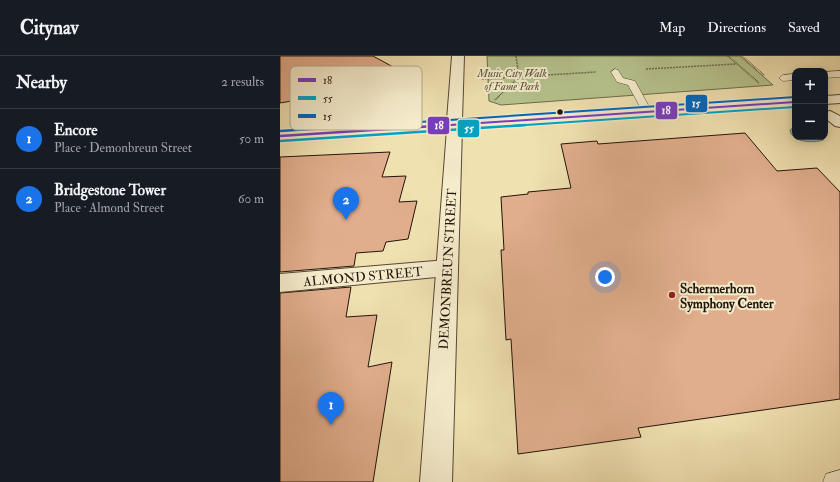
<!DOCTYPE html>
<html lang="en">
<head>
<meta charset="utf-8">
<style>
	:root { --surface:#171b24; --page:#242831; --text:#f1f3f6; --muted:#9ea1a6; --line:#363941; --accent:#1a73e8 }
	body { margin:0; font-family:"IM FELL Double Pica",serif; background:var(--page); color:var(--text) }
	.controls { position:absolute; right:12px; top:12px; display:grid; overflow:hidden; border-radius:8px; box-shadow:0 2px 10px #0003 }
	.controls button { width:36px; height:36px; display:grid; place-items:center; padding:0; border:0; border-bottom:1px solid var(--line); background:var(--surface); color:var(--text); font:20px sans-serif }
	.you { position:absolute; left:325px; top:221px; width:14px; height:14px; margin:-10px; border:3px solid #fff; border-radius:50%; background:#1a73e8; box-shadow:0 0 0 6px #1a73e833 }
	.badge { display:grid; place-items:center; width:26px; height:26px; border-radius:50%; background:var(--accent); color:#fff; font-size:13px; font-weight:700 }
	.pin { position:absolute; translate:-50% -33px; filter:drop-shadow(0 1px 2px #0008) }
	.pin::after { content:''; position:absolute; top:21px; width:14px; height:12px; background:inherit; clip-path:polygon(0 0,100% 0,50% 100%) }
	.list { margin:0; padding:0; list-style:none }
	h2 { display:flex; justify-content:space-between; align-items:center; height:52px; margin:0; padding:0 16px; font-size:17px }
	h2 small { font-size:13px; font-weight:400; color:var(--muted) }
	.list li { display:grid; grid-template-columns:26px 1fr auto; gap:12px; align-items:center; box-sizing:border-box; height:60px; padding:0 16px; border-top:1px solid var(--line) }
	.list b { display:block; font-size:15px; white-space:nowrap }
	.list p { margin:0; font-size:13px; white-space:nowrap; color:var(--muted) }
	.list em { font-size:13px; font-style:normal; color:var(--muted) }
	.map { position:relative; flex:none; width:560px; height:426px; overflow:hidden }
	header { display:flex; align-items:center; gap:24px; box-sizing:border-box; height:56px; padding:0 20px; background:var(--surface); border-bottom:1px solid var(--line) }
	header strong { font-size:19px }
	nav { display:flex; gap:22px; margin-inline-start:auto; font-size:14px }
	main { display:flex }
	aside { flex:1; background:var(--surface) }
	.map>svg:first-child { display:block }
	.green { fill:#b6c38e; stroke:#6c6c4c }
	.water { fill:#9bbcb1; stroke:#6b796f }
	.building { fill:#e1ae8d; stroke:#23140b }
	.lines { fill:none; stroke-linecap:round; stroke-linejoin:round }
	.service-casing { stroke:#564734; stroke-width:1 }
	.pedestrian-casing { stroke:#564734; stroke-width:2 }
	.minor-casing { stroke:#564734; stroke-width:2 }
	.tertiary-casing { stroke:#564734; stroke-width:2 }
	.path { stroke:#23140b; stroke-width:1.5; stroke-dasharray:0.5 1; stroke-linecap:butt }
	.service { fill:#f5eccc; fill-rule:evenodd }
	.pedestrian { fill:#f5eccc; fill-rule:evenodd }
	.minor { fill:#f5eccc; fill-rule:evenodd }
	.tertiary { fill:#f5eccc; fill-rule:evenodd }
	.bus-1-far1-casing { stroke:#f5eccc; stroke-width:4 }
	.bus-1-casing { stroke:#f5eccc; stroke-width:5 }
	.bus-2-far1-casing { stroke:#f5eccc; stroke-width:4 }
	.bus-2-casing { stroke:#f5eccc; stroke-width:5 }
	.bus-3-far1-casing { stroke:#f5eccc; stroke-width:4 }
	.bus-3-casing { stroke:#f5eccc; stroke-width:5 }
	.bus-1-far1 { stroke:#773dbd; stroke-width:2 }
	.bus-1 { stroke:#773dbd; stroke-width:2.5 }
	.bus-2-far1 { stroke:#02a2c4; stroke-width:2 }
	.bus-2 { stroke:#02a2c4; stroke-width:2.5 }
	.bus-3-far1 { stroke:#0065bd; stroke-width:2 }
	.bus-3 { stroke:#0065bd; stroke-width:2.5 }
	.bus-dot { fill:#23140b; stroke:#f5eccc; stroke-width:1.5 }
	.poi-dot { fill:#8f2418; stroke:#f5eccc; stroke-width:1.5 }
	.labels { text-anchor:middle; stroke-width:4; stroke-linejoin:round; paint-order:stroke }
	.far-park-label { font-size:11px; font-style:italic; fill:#565139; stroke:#f5eccc }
	.street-label { font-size:13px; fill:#23140b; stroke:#f5eccc }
	.poi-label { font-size:13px; font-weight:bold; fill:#23140b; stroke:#f5eccc; text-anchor:start }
	.key { fill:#f5eccc; stroke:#b6ab92; stroke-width:1 }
	.key-label { font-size:11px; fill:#23140b }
	.line-badge { stroke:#f5eccc; stroke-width:1.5 }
	.badge-label { font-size:11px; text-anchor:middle; font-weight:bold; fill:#fff }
</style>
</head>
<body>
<header>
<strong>Citynav</strong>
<nav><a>Map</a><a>Directions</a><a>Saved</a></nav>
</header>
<main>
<aside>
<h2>Nearby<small>2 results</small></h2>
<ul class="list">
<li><span class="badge">1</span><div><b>Encore</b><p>Place · Demonbreun Street</p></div><em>50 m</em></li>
<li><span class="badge">2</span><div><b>Bridgestone Tower</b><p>Place · Almond Street</p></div><em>60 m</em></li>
</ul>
</aside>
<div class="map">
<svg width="560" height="426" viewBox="0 0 560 426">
	<rect width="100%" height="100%" fill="#f0e1b1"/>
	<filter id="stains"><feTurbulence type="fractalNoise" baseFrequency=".005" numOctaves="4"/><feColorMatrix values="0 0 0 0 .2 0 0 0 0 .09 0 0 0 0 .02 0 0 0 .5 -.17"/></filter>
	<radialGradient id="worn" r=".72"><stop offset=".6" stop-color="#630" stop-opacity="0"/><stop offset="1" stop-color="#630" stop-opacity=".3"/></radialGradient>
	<path class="green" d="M 207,0 L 460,0 L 493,29 L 221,49 L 209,45 Z"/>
	<path class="water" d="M 515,70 L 515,81 L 545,81 L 543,84 C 534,87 512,87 510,74 Z"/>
	<g class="building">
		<path d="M 0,0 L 93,0 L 139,25 L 126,38 L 114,44 L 78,52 L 61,50 L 54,46 L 38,52 L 29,42 L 0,47 Z"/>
		<path d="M 465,77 L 497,115 L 537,112 L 560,136 L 560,343 L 358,372 L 361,381 L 238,398 L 231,283 L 226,284 L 221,194 L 224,194 L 221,141 L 248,138 L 248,136 L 291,132 L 281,88 L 317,85 L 318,88 Z"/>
		<path d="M 110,96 L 102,121 L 126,120 L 119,146 L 137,145 L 128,183 L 106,186 L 103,195 L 76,197 L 74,210 L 0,216 L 0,101 Z"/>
		<path d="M 71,231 L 66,261 L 97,259 L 88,311 L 112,306 L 93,426 L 0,426 L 0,237 Z"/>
	</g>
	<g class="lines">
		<g class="service-casing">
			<g id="service">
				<path d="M 335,13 L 338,14 L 343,22 L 355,25 L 372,56 L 370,58 L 364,58 L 348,29 L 337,26 L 331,16 Z"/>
				<path d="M 560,15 L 560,21 L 545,22 L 545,16 Z"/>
				<path d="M 515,18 L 515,24 L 503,25 L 499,22 L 503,19 Z"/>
				<path d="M 560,414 L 560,426 L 543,426 L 546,418 Z"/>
			</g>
		</g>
		<g class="pedestrian-casing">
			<path id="pedestrian" d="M 550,55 L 560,60 L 560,71 L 555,70 L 545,62 L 545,56 Z"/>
		</g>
		<g class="minor-casing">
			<path id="minor" d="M 167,204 L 175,206 L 178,212 L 175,218 L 167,220 L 0,236 L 0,218 Z"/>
		</g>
		<g class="tertiary-casing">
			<g id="tertiary">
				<path d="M 172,0 L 184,0 L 182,64 L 515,42 L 515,50 L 182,72 L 172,426 L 140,426 L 167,73 L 0,85 L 0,75 L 167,64 Z"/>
				<path d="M 560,39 L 560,47 L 545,48 L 545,40 Z"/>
			</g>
		</g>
		<g class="path">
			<path d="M 448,0 L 479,27"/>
			<path d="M 462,0 L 484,19"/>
			<path d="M 366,13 L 456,8"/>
			<path d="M 202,23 L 316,16"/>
			<path d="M 215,44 L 239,21 L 236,0"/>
		</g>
		<use href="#service" class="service"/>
		<use href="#pedestrian" class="pedestrian"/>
		<use href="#minor" class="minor"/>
		<use href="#tertiary" class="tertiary"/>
		<g class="bus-1-far1-casing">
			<path id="bus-1-far1" d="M 155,70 L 515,46"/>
		</g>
		<g class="bus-1-casing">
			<path id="bus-1" d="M 0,80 L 170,69"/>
		</g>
		<g class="bus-2-far1-casing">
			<path id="bus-2-far1" d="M 231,70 L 515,51"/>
		</g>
		<g class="bus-2-casing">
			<path id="bus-2" d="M 0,85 L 246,69"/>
		</g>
		<g class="bus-3-far1-casing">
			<path id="bus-3-far1" d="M 79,70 L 515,41"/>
		</g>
		<g class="bus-3-casing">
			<path id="bus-3" d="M 0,75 L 94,69"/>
		</g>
		<use href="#bus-1-far1" class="bus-1-far1"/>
		<use href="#bus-1" class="bus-1"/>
		<use href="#bus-2-far1" class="bus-2-far1"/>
		<use href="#bus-2" class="bus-2"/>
		<use href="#bus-3-far1" class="bus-3-far1"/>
		<use href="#bus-3" class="bus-3"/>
	</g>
	<circle class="bus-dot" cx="280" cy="56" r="3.5"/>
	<circle class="poi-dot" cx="392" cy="239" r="4"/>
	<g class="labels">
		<g class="far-park-label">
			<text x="232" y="21">Music City Walk<tspan x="232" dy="13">of Fame Park</tspan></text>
		</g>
		<g class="street-label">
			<text transform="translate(167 213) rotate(-87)" y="5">DEMONBREUN STREET</text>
			<text transform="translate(83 220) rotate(-5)" y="5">ALMOND STREET</text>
		</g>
		<g class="poi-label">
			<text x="400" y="237">Schermerhorn<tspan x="400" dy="15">Symphony Center</tspan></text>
		</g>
	</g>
	<rect x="10" y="10" width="132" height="64" rx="6" class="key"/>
	<rect x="18" y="22" width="18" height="4" fill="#773dbd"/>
	<rect x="18" y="40" width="18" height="4" fill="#02a2c4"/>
	<rect x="18" y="58" width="18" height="4" fill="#0065bd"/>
	<g class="key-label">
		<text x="43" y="28">18</text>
		<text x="43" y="46">55</text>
		<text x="43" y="64">15</text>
	</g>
	<g class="line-badge">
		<rect x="405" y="38" width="23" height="19" rx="4" fill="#0065bd"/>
		<rect x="375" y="45" width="23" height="19" rx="4" fill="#773dbd"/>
		<rect x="147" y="60" width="23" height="19" rx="4" fill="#773dbd"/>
		<rect x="177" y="63" width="23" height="19" rx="4" fill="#02a2c4"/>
	</g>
	<g class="badge-label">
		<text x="416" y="51">15</text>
		<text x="386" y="58">18</text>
		<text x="159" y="73">18</text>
		<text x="189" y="76">55</text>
	</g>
	<rect width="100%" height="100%" filter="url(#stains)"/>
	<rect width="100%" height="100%" fill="url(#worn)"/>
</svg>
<div class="controls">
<button>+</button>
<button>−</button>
</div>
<div class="you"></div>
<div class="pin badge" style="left:51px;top:369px">1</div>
<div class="pin badge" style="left:66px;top:164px">2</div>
</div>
</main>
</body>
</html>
